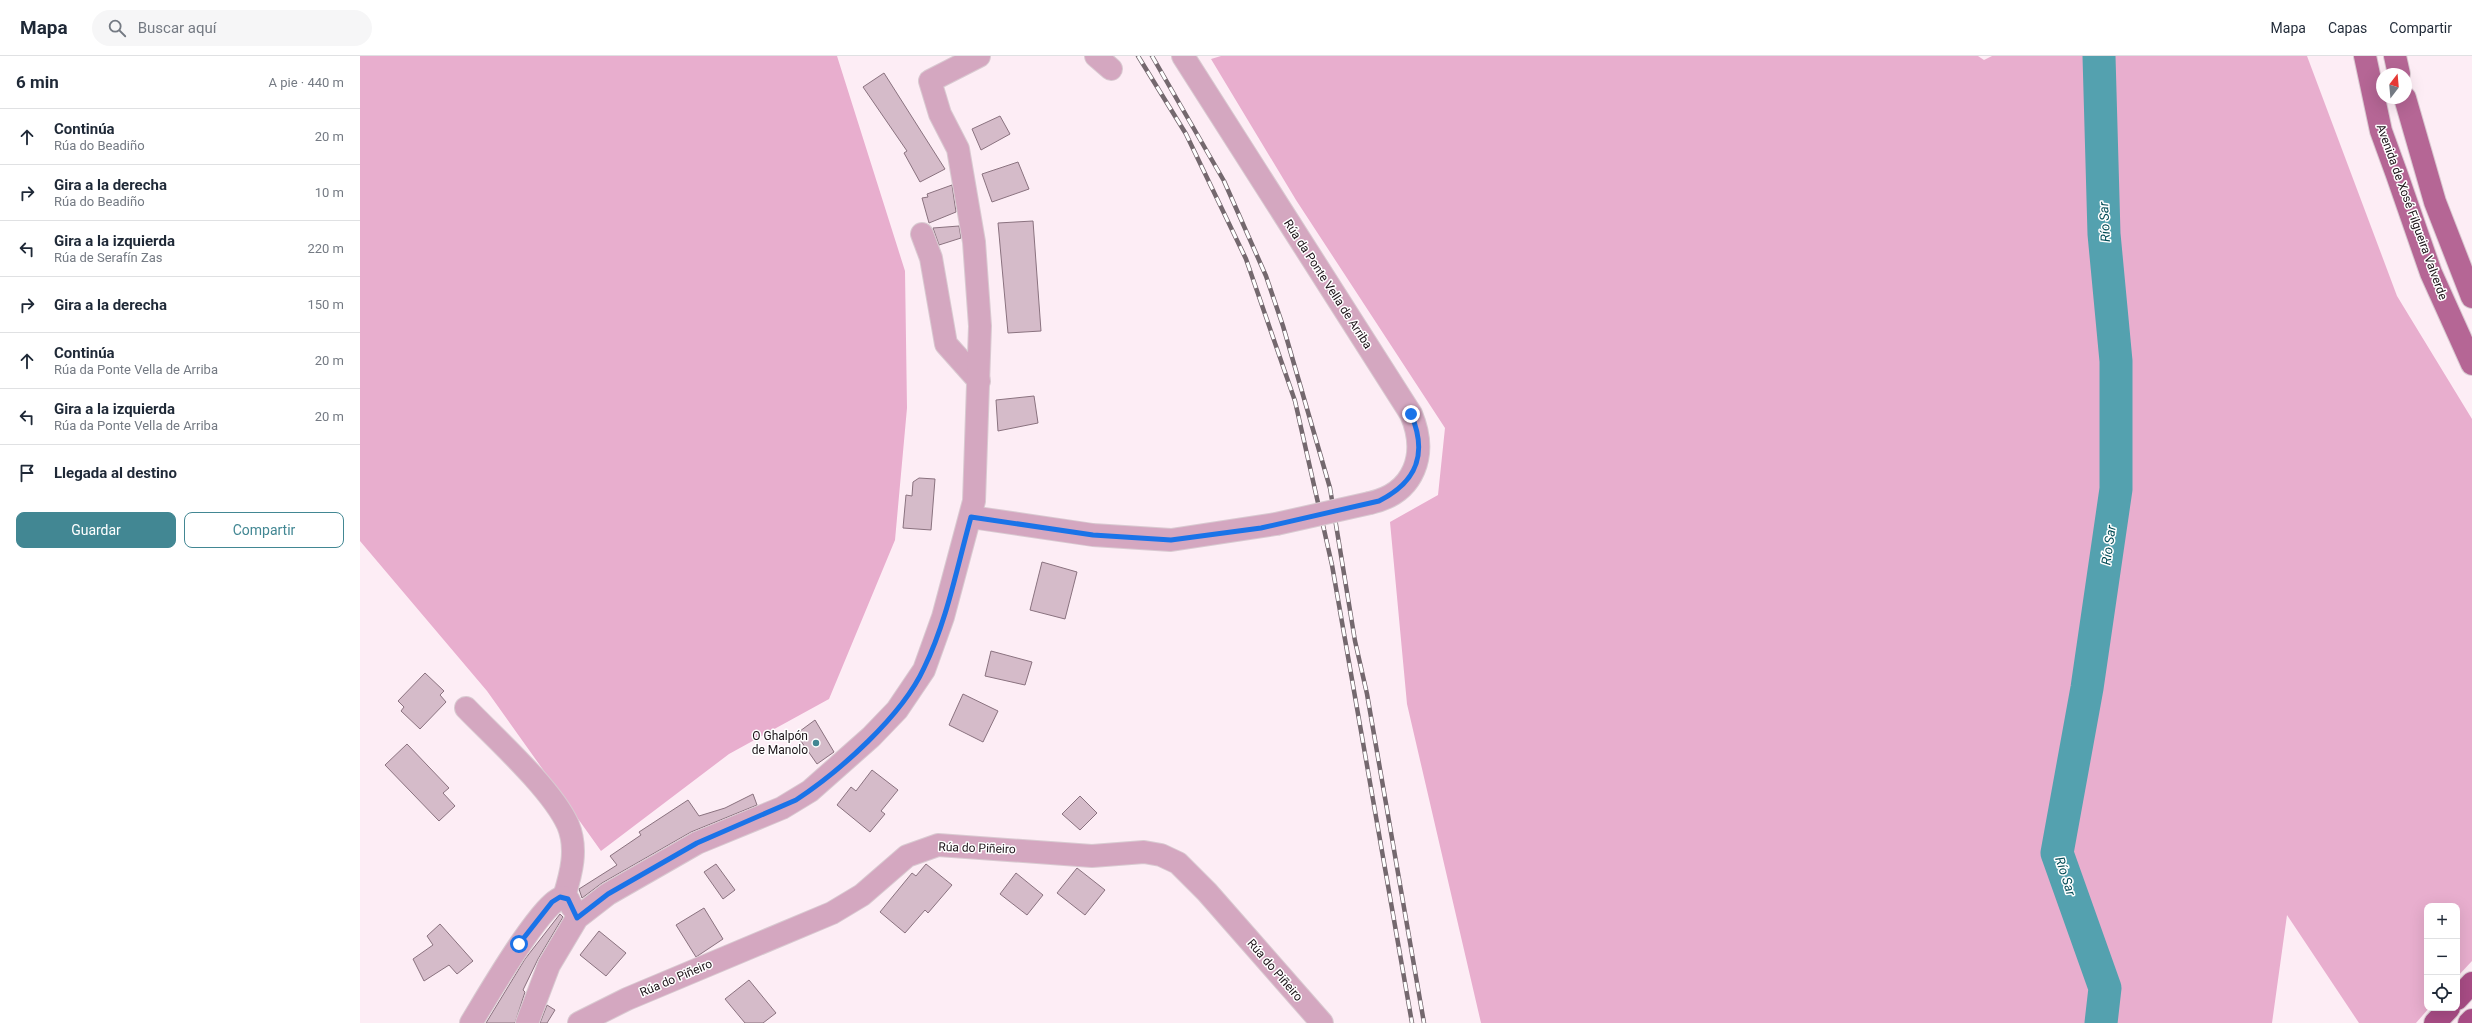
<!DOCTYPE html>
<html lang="es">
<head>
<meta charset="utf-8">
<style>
	:root { --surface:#fff; --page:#f6f6f7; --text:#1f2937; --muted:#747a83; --line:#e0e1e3; --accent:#428793 }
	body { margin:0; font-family:Roboto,sans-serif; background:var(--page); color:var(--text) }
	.controls { position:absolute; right:12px; bottom:12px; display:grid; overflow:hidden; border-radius:8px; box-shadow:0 4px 16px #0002 }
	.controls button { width:36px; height:36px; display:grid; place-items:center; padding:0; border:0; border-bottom:1px solid var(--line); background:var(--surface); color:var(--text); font:20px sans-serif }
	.compass { position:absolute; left:2016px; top:12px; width:36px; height:36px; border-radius:50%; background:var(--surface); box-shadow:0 4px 16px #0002; rotate:16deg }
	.stop { position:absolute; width:12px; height:12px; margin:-9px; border:3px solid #1a73e8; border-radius:50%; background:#fff }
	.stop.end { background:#1a73e8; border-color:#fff; box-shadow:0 1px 4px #0008 }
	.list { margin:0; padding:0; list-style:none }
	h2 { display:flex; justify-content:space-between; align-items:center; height:52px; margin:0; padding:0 16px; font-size:17px }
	h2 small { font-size:13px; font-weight:400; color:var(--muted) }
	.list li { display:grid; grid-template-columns:26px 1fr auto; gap:12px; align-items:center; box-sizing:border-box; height:56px; padding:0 16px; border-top:1px solid var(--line) }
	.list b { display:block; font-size:15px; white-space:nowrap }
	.list p { margin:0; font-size:13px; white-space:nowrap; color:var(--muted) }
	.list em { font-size:13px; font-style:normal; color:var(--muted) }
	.actions { display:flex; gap:8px; padding:12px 16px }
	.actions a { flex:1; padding:9px 0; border:1px solid var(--accent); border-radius:8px; text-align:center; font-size:14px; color:var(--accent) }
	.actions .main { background:var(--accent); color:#fff }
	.icon { flex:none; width:22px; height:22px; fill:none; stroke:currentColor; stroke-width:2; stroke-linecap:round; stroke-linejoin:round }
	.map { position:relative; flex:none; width:2112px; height:967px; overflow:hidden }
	header { display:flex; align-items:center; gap:24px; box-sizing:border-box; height:56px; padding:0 20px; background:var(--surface); border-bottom:1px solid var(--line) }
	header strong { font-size:19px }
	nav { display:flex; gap:22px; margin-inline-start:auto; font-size:14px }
	.search { width:280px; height:36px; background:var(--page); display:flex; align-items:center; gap:10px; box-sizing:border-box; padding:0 14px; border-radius:22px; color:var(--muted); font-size:15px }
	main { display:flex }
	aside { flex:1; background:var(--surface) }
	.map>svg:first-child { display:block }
	.forest { fill:#e8aece }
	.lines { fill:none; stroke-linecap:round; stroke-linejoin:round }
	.river { stroke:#54a1af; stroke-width:33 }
	.building { fill:#d5bbc9; stroke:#8a727f }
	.minor-casing { stroke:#d9cad1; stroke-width:24 }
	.major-casing { stroke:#d9cad1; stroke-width:24 }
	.highway-casing { stroke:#d9cad1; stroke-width:24 }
	.minor { stroke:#d4a7c0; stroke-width:22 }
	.major { stroke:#b56695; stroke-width:22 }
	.highway { stroke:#a84c85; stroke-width:22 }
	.rail-casing { stroke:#74686e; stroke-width:4.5 }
	.rail { stroke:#fff; stroke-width:3; stroke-dasharray:9; stroke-linecap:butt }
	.minor-bridge-casing { stroke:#d9cad1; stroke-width:24; stroke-linecap:butt }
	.minor-bridge { stroke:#d4a7c0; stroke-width:22 }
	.route { stroke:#1a73e8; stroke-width:5 }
	.poi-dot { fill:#428793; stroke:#fff; stroke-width:1.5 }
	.labels { text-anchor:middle; stroke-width:3; stroke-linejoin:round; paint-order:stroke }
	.street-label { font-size:12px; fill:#1b1217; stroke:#fff }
	.poi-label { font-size:12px; fill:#1b1217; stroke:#fff; text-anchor:end }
	.water-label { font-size:13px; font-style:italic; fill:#024c56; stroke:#fff }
</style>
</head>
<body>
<header>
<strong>Mapa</strong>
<div class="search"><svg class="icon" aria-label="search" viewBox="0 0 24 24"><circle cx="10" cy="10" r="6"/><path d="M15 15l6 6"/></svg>Buscar aquí</div>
<nav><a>Mapa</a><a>Capas</a><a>Compartir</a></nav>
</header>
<main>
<aside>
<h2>6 min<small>A pie · 440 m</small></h2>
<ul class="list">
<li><svg class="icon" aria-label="ahead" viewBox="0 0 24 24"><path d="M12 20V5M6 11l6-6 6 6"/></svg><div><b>Continúa</b><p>Rúa do Beadiño</p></div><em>20 m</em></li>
<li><svg class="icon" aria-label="right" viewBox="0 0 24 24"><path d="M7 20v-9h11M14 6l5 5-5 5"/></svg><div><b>Gira a la derecha</b><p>Rúa do Beadiño</p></div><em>10 m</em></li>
<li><svg class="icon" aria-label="left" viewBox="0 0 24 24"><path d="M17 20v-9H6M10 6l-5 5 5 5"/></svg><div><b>Gira a la izquierda</b><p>Rúa de Serafín Zas</p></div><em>220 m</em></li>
<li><svg class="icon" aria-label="right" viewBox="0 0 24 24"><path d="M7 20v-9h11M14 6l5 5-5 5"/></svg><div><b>Gira a la derecha</b></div><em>150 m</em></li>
<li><svg class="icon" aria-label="ahead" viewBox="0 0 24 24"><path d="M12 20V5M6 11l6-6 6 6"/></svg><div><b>Continúa</b><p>Rúa da Ponte Vella de Arriba</p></div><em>20 m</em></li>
<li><svg class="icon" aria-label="left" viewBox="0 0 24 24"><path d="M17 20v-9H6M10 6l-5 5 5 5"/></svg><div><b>Gira a la izquierda</b><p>Rúa da Ponte Vella de Arriba</p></div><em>20 m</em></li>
<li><svg class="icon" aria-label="arrive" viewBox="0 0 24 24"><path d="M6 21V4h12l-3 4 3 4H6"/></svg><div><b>Llegada al destino</b></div></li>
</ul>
<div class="actions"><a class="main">Guardar</a><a>Compartir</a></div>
</aside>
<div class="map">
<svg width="2112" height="967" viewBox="0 0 2112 967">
	<rect width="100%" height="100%" fill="#fdedf5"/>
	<g class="forest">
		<path d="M 0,0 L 477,0 L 545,215 L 547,352 L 535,484 L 469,643 L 369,698 L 241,795 L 127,635 L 0,485 Z"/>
		<path d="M 861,0 L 1618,0 L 1624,4 L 1632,0 L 1947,0 L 2037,240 L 2112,363 L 2112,905 L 2097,921 L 2097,850 L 2067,850 L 2067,952 L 2069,952 L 2056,967 L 1999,967 L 1927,859 L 1912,967 L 1121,967 L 1047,648 L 1030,466 L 1078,439 L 1085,372 L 936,144 L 851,3 Z"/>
	</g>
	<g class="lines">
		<path class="river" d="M 1739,0 L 1744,178 L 1756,305 L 1756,433 L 1727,632 L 1697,797 L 1745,932 L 1741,967"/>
	</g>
	<g class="building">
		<path d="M 524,17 L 585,113 L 560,126 L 544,97 L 547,95 L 503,31 Z"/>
		<path d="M 640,60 L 650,78 L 621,94 L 612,73 Z"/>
		<path d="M 658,106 L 669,133 L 632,146 L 622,118 Z"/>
		<path d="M 592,129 L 596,156 L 569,167 L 562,142 L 568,141 L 567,138 Z"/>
		<path d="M 673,165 L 681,275 L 648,277 L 638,167 Z"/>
		<path d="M 599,170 L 601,182 L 579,189 L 573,172 Z"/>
		<path d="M 674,340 L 678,367 L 638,375 L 636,344 Z"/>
		<path d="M 559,422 L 575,423 L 571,474 L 543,472 L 546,439 L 552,440 L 553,426 Z"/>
		<path d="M 682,506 L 717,516 L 705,563 L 670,554 Z"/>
		<path d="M 631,595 L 672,606 L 665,629 L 625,620 Z"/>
		<path d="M 65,617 L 84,635 L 80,639 L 86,646 L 60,673 L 41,655 L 44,651 L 38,645 Z"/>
		<path d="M 603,638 L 638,655 L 623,686 L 589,669 Z"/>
		<path d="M 455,664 L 474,696 L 457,708 L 436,678 Z"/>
		<path d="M 47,688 L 89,732 L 83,737 L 95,750 L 79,765 L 25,709 Z"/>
		<path d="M 512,714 L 538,734 L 521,755 L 525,758 L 510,776 L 477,749 L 491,731 L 496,735 Z"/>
		<path d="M 393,738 L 397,749 L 331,776 L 242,827 L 222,842 L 219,833 L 257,809 L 250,800 L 281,779 L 279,776 L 328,744 L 339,760 L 365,752 Z"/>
		<path d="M 720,740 L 737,757 L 720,774 L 702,758 Z"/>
		<path d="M 356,808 L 375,834 L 363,843 L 344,816 Z"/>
		<path d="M 566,808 L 592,829 L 568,857 L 565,854 L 545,877 L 520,856 L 552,817 L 556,820 Z"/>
		<path d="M 717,812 L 745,834 L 725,859 L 697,837 Z"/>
		<path d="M 656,817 L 683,839 L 667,859 L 640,838 Z"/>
		<path d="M 344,852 L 363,883 L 336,901 L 316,869 Z"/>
		<path d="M 200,858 L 203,861 L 178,903 L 163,934 L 165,936 L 155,967 L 126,967 L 165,903 Z"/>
		<path d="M 80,868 L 113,905 L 97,918 L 89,909 L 64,925 L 53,903 L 73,889 L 67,880 Z"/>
		<path d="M 239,875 L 266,897 L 246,920 L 220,899 Z"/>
		<path d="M 389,924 L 416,957 L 403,967 L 385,967 L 365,943 Z"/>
		<path d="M 187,949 L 195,954 L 187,967 L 180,967 Z"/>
	</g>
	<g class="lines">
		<g class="minor-casing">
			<g id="minor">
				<path d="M 736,0 L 751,13"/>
				<path d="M 823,0 L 1051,358 C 1068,398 1055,437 1010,447"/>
				<path d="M 562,178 L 571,202 L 586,288 L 619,325"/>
				<path d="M 611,461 L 733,479 L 811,484 L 916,468"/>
				<path d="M 106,652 C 135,682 192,733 208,769 C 218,793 211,818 204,841"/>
				<path d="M 111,967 C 124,946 184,841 204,841 L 208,843 L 212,851"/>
				<path d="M 167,967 L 189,909 L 217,862 L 248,838 L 337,787 L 422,752 L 450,735 L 511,681 L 537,654 L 564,614 L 583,561 L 614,445 L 620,270 L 614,186 L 598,93 L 580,58 L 570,25 L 619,0"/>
				<path d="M 219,967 L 267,943 L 472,857 L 502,839 L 547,800 L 578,789 L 732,800 L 784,796 L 801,799 L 818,807 L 847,836 L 962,967"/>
			</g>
		</g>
		<g class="major-casing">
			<g id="major">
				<path d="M 2005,0 L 2021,75 L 2037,119 L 2071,217 L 2112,308"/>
				<path d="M 2035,0 L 2039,18"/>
				<path d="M 2045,42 L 2075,146 L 2112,241"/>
			</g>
		</g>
		<g class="highway-casing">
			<g id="highway">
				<path d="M 2097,943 L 2112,927"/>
				<path d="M 2075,967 L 2089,952"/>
				<path d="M 2109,967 L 2112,964"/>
			</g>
		</g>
		<use href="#minor" class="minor"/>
		<use href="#major" class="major"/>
		<use href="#highway" class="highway"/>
		<g class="rail-casing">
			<g id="rail">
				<path d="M 778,0 L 826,78 L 886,203 L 935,345 L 972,509 L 1052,967"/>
				<path d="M 792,0 L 864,125 L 906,220 L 923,270 L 970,432 L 995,585 L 1007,638 L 1064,967"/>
			</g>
		</g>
		<use href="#rail" class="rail"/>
		<g class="minor-bridge-casing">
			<path id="minor-bridge" d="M 916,468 L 1010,447"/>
		</g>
		<use href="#minor-bridge" class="minor-bridge"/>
	</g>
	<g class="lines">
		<path class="route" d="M 159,888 L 192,846 L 200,841 L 208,843 L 217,862 L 248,838 L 337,787 L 436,744 C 480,715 542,660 564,612 C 587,565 597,511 611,461 L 733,479 L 811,484 L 901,472 L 1019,445 C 1057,426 1068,398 1051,358"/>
	</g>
	<circle class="poi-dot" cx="456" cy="687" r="4"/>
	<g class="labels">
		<g class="street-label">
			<text transform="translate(2052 156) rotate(70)" y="4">Avenida de Xosé Filgueira Valverde</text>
			<text transform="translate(968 228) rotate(57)" y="4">Rúa da Ponte Vella de Arriba</text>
			<text transform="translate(617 792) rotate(2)" y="4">Rúa do Piñeiro</text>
			<text transform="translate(915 914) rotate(49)" y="4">Rúa do Piñeiro</text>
			<text transform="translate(316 922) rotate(-23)" y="4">Rúa do Piñeiro</text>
		</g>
		<g class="poi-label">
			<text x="448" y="684">O Ghalpón<tspan x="448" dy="14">de Manolo</tspan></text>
		</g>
		<g class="water-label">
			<text transform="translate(1744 166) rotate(-93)" y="5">Río Sar</text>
			<text transform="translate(1748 489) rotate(-82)" y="5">Río Sar</text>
			<text transform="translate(1706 820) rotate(72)" y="5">Río Sar</text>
		</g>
	</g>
</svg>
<div class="controls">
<button>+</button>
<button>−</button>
<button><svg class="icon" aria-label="locate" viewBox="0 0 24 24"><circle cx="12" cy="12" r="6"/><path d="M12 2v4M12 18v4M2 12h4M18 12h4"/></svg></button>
</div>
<svg class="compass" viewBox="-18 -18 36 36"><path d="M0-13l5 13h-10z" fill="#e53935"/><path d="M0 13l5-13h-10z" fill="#747a83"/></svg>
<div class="stop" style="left:159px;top:888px"></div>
<div class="stop end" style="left:1051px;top:358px"></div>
</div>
</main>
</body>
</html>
